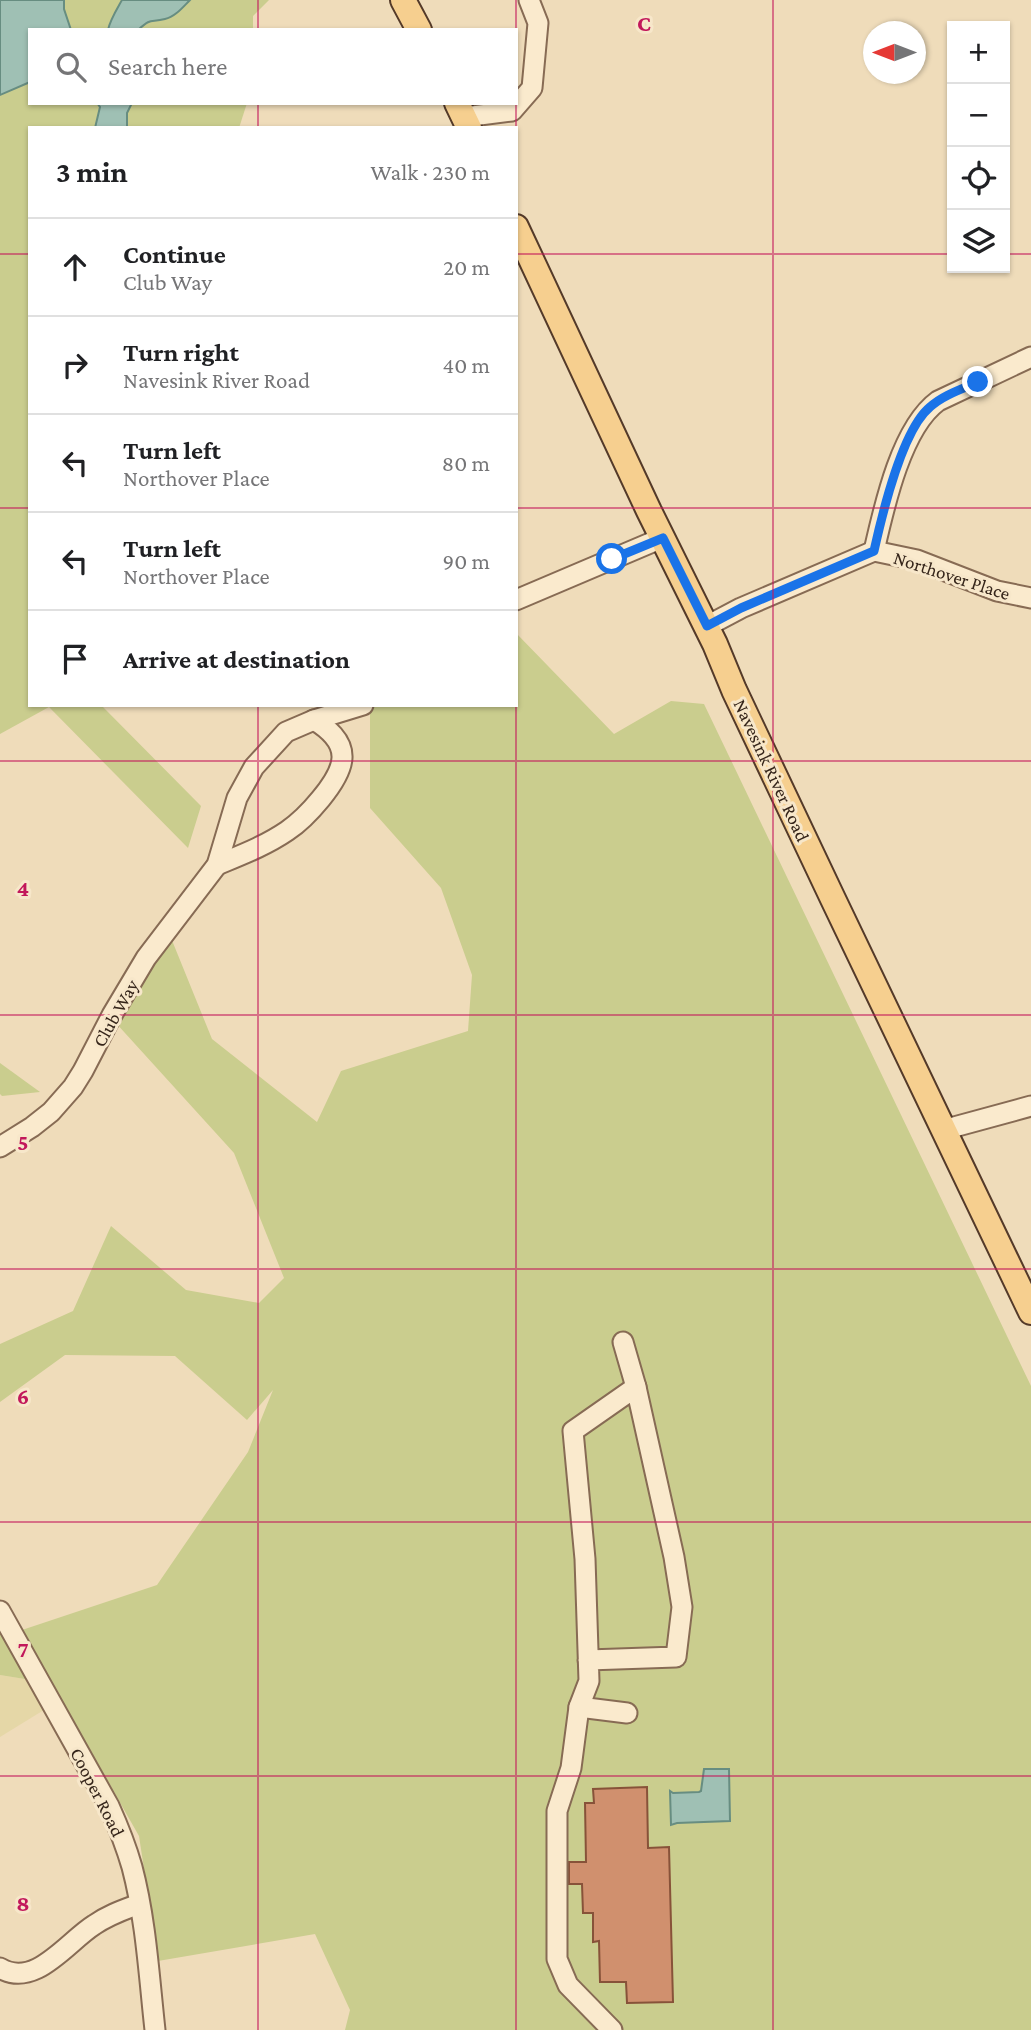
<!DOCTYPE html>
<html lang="en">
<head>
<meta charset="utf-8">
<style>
	:root { --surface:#fff; --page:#f6f6f6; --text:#202124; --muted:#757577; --line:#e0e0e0 }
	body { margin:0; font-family:"Crimson Pro",serif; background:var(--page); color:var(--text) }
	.controls { position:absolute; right:21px; top:21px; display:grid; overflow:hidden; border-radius:0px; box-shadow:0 2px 5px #0004 }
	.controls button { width:63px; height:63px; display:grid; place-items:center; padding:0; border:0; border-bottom:2px solid var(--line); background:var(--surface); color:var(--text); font:35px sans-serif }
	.compass { position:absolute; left:863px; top:21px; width:63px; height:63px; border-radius:50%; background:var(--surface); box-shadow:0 2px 5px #0004; rotate:270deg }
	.stop { position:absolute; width:21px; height:21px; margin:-16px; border:5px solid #1a73e8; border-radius:50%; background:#fff }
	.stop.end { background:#1a73e8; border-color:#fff; box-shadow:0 2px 7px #0008 }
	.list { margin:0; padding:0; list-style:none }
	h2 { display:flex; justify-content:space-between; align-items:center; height:91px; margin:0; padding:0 28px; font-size:30px }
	h2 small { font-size:23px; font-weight:400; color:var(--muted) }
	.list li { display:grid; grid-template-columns:46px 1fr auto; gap:21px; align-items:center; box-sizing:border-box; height:98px; padding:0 28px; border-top:2px solid var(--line) }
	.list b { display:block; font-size:26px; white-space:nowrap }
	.list p { margin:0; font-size:23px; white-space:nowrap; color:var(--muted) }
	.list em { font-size:23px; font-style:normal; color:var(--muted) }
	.icon { flex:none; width:38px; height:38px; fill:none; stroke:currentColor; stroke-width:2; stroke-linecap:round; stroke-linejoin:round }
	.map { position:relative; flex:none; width:1031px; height:2030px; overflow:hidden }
	.search { position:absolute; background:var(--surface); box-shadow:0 2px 5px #0004; left:28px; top:28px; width:490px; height:77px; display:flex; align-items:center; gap:18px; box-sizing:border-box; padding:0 24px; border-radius:0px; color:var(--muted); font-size:26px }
	.panel { position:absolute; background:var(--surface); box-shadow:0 2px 5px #0004; left:28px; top:126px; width:490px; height:581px; border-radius:0px }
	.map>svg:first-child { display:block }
	.farmland { fill:#e5d7a7 }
	.green { fill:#cacd8e }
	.water { fill:#9fc0b4; stroke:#678d81; stroke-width:2 }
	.building { fill:#d0906e; stroke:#875239; stroke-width:2 }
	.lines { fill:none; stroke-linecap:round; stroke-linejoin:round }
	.minor-casing { stroke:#876b54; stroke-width:23 }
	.major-casing { stroke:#543a29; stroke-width:28 }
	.minor { stroke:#faeacd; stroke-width:19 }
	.major { stroke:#f6cf8f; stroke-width:24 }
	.route { stroke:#1a73e8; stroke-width:9 }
	.grid { fill:none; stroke:#c2185b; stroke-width:2; stroke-opacity:0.55 }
	.labels { text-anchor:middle; stroke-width:6; stroke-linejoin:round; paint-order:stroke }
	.street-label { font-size:19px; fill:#35251a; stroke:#f7e7ca }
	.grid-label { font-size:23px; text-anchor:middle; font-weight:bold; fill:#c2185b; stroke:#f7e7ca; stroke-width:6; stroke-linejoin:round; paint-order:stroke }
</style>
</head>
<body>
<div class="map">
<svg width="1031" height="2030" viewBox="0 0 1031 2030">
	<rect width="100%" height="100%" fill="#efdcba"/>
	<path class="farmland" d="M 0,1675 L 31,1680 L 52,1705 L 0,1737 Z"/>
	<g class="green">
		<path d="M 64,0 L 122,0 C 117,9 110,20 108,30 L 71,30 L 64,9 Z"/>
		<path d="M 190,0 L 269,0 L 253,16 L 253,30 L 138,30 C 152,17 150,23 165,19 C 175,17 183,7 190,0 Z"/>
		<path d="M 29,82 L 30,103 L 97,103 L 100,106 L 95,128 L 30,128 L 30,705 L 101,705 L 201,806 L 188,848 L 49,707 L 0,734 L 0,95 Z"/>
		<path d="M 132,103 L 247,103 L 239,128 L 127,128 L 127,113 Z"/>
		<path d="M 516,633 L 614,734 L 671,701 L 704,704 L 1031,1386 L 1031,2030 L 345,2030 L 350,2010 L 315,1934 L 158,1961 L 139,1836 L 22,1630 L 157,1585 L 248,1452 L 273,1390 L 247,1420 L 175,1356 L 65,1355 L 0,1402 L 0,1344 L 73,1311 L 111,1226 L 186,1290 L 259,1303 L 284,1278 L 234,1153 L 115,1022 L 169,933 L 212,1039 L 317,1122 L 341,1071 L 468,1031 L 472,975 L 441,888 L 370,808 L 370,705 L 516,705 Z"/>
		<path d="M 0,1063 L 40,1092 L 2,1096 L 0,1094 Z"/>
		<path d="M 0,1619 L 31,1680 L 0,1675 Z"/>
	</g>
	<g class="water">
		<path d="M 0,0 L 64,0 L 64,9 L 71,30 L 30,30 L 30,82 L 0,95 Z"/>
		<path d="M 122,0 L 190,0 C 183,7 175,17 165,19 C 150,23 152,17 138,30 L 108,30 C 110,20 117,9 122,0 Z"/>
		<path d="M 97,103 L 132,103 L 127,113 L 127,128 L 95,128 L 100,107 Z"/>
		<path d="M 704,1769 L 729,1769 L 730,1821 L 677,1823 L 671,1825 L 670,1791 L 673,1793 L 699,1792 L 701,1791 Z"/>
	</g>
	<path class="building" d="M 647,1787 L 648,1848 L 669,1847 L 673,2002 L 627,2003 L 626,1982 L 600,1982 L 599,1941 L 593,1942 L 593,1913 L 583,1913 L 582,1884 L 569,1884 L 569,1862 L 586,1862 L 585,1803 L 594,1803 L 593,1789 Z"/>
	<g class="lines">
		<g class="minor-casing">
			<g id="minor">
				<path d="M 464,117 L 512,111 L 532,88 L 538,23 L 529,0"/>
				<path d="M 1031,357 L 938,401 C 901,428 884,507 874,551 L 917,560 L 997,591 L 1031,598"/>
				<path d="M 516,600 L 662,538"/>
				<path d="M 707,626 L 741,608 L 874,551"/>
				<path d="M 217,865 C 241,855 265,846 287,831 C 305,819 341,781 342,758 C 343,740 327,728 314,720"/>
				<path d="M 943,1130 L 1031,1106"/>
				<path d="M 0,1147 L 32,1127 L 51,1112 L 73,1087 L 83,1071 L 112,1015 L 146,958 L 217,865 L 237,798 L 254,767 L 286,732 L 314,720 L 363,705"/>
				<path d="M 623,1342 L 636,1387"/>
				<path d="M 0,1611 L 109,1806 C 118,1826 126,1846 132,1867 C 146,1920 149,1976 155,2030"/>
				<path d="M 588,1660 L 676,1657 L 682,1607 L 674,1557 L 636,1387 L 573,1431 L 585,1559 L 589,1681 L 579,1707 L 571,1768 L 557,1811 L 557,1959 L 568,1985 L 612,2030"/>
				<path d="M 579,1707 L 627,1713"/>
				<path d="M 0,1968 C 35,1989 67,1942 94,1925 C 108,1915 123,1910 139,1904"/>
			</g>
		</g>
		<g class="major-casing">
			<g id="major">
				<path d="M 403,0 L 419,30"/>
				<path d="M 457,103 L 469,128"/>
				<path d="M 516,227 L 649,511 L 715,644 L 734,690 L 833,899 L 1031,1312"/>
			</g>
		</g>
		<use href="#minor" class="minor"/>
		<use href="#major" class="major"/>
	</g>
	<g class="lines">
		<path class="route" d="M 612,559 L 663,538 L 707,626 L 741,608 L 874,551 C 882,515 902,430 930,407 C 943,395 962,389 978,382"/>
	</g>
	<path class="grid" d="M 258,0 L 258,30M 516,0 L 516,30M 773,0 L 773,2030M 258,103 L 258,128M 516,103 L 516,128M 0,254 L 30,254M 516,254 L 952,254M 1005,254 L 1031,254M 0,508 L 30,508M 516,508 L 1031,508M 258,705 L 258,2030M 516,705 L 516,2030M 0,761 L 1031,761M 0,1015 L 1031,1015M 0,1269 L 1031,1269M 0,1522 L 1031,1522M 0,1776 L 1031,1776"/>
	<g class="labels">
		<g class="street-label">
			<text transform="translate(952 575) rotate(18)" y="7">Northover Place</text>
			<text transform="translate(772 770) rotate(65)" y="7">Navesink River Road</text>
			<text transform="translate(115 1013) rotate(-61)" y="7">Club Way</text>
			<text transform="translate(98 1792) rotate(63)" y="7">Cooper Road</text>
		</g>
	</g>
	<g class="grid-label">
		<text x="644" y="31">C</text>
		<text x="23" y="896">4</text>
		<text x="23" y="1150">5</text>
		<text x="23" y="1404">6</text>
		<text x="23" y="1657">7</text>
		<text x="23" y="1911">8</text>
	</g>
</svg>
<div class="controls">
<button>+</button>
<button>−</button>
<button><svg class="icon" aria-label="locate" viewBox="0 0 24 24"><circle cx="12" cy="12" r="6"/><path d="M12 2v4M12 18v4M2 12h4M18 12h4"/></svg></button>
<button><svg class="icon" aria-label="layers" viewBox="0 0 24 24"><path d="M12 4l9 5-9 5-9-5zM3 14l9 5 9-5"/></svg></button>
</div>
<svg class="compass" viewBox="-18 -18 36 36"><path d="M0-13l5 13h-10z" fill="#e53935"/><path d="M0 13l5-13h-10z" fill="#757577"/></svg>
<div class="stop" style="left:612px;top:559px"></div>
<div class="stop end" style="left:978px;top:382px"></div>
<div class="search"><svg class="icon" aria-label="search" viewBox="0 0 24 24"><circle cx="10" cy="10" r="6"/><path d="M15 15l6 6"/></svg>Search here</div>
<section class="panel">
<h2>3 min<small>Walk · 230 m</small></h2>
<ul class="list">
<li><svg class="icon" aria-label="ahead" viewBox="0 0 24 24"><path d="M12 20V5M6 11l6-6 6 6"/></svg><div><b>Continue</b><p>Club Way</p></div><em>20 m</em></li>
<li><svg class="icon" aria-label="right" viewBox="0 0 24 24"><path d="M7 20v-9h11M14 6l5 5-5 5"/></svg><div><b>Turn right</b><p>Navesink River Road</p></div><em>40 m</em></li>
<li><svg class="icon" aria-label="left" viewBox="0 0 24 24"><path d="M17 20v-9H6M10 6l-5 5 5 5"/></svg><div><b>Turn left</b><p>Northover Place</p></div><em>80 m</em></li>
<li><svg class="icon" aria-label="left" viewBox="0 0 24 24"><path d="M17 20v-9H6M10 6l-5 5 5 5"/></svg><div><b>Turn left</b><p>Northover Place</p></div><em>90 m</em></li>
<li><svg class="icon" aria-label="arrive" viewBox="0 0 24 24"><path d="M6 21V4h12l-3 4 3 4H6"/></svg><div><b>Arrive at destination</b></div></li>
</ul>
</section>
</div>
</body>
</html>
